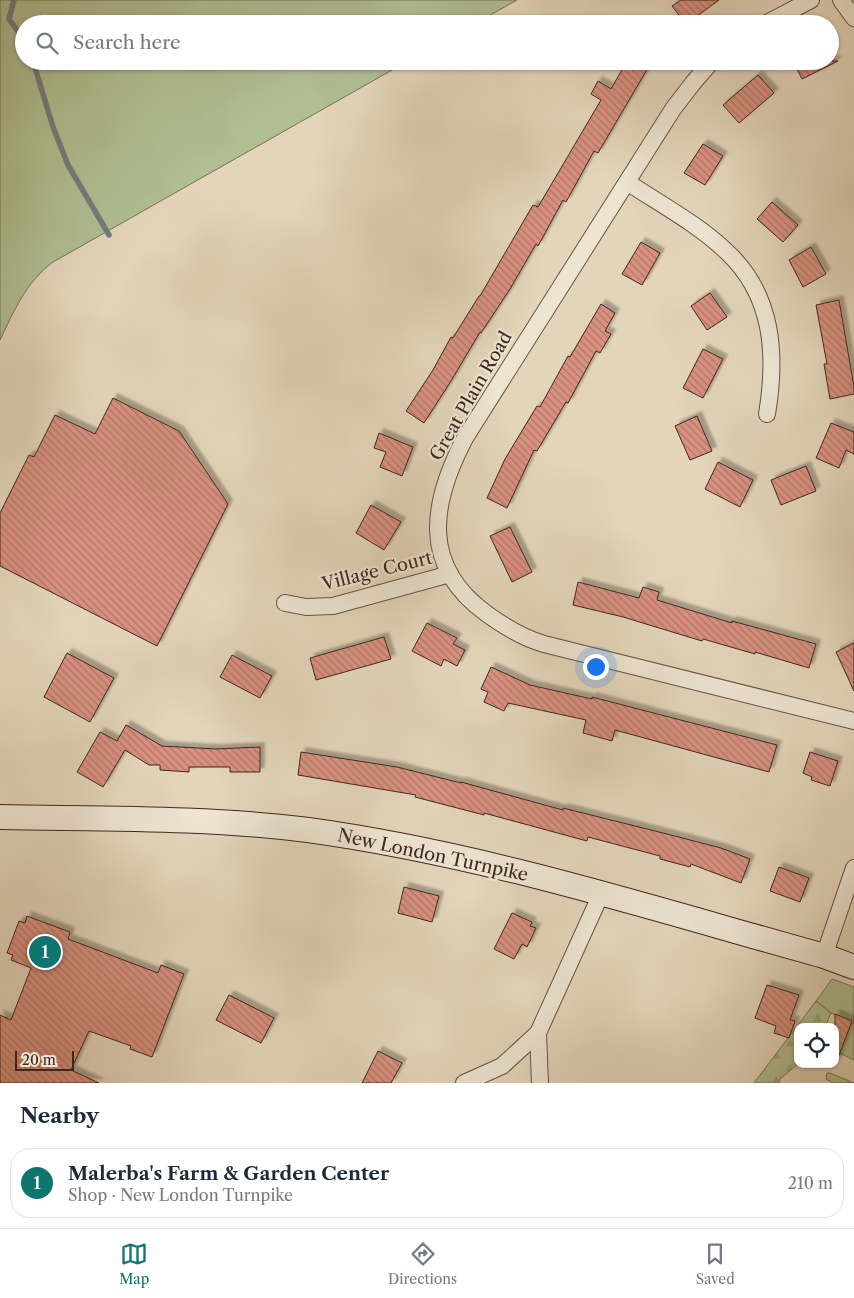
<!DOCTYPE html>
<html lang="en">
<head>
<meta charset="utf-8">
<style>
	:root { --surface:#fff; --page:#f2f2f3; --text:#1f2937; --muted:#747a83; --line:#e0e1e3; --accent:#0f766e }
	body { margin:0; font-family:"Libre Caslon Text",serif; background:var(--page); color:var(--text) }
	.controls { position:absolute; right:15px; bottom:15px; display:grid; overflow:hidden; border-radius:10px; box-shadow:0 1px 4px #0004 }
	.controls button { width:45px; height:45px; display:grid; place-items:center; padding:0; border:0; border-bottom:1px solid var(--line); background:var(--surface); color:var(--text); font:25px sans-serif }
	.scale { position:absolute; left:15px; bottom:12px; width:59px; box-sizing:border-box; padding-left:5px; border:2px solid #3f271f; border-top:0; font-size:14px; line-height:18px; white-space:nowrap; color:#3f271f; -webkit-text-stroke:4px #ede4d2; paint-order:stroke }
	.you { position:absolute; left:595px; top:666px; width:18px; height:18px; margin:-12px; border:4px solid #fff; border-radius:50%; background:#1a73e8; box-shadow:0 0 0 8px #1a73e833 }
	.badge { display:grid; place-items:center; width:32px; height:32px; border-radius:50%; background:var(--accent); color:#fff; font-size:16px; font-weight:700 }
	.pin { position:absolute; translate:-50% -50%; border:2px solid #fff; box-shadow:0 1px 5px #0006 }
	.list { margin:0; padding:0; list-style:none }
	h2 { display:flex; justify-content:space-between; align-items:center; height:65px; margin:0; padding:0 20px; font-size:21px }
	h2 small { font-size:16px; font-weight:400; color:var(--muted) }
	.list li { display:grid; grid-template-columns:32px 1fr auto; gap:15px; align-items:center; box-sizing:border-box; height:70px; margin:0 10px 10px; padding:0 10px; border:1px solid var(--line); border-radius:20px }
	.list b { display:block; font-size:19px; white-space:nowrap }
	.list p { margin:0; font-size:16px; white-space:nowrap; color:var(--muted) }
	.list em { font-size:16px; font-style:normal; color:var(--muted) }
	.icon { flex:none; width:28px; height:28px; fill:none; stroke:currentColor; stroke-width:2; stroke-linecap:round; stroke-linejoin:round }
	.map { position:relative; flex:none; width:854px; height:1083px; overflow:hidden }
	.search { position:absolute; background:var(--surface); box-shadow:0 1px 4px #0004; left:15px; right:15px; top:15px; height:55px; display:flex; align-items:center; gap:12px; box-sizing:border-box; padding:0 18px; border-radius:28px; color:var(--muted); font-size:19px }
	.sheet { height:145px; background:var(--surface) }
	nav { display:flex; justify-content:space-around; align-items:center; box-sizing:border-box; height:70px; border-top:1px solid var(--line); background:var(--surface); font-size:14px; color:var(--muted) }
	nav a { display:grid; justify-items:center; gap:2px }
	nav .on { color:var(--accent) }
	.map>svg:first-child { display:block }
	.green { fill:#b0be92; stroke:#787258 }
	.forest { fill:url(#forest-firs); stroke:#787258 }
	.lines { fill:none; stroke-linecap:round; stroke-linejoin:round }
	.stream { stroke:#767c7d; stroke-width:5.5 }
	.building { fill:url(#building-back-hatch); stroke:#3f271f; filter:url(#shadow) }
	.minor-casing { stroke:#685246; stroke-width:18 }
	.secondary-casing { stroke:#3f271f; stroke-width:26 }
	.minor { stroke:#ede4d2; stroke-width:16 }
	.secondary { stroke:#ede4d2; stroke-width:24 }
	.labels { text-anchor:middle; stroke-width:4.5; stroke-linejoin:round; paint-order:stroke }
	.street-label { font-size:18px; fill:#3f271f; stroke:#ede4d2 }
</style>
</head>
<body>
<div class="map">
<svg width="854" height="1083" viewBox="0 0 854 1083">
	<defs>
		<pattern id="forest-firs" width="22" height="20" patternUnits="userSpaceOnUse" patternTransform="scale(1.25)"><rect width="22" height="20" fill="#b0be92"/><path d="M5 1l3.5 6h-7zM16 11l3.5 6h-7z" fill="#98a37d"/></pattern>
		<pattern id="building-back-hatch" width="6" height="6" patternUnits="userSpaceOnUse" patternTransform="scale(1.25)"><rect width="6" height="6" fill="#d99180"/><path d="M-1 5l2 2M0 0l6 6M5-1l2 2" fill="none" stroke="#b17668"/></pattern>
		<filter id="shadow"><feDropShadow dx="4.5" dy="-4.5" stdDeviation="1" flood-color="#0004"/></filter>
	</defs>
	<rect width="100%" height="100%" fill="#e3d5ba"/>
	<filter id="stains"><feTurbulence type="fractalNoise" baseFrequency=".004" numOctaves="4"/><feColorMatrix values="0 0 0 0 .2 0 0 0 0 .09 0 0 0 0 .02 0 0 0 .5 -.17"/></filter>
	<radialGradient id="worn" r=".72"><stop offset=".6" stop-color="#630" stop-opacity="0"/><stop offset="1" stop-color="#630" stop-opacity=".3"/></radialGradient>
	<g class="green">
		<path d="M 0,0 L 517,0 L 474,24 L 24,24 L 24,61 L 408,61 L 53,262 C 26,282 14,311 0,340 Z"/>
		<path d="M 832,979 L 854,987 L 854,1060 L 839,1053 L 852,1021 L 831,1013 L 816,1001 Z"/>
		<path d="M 827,1073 L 830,1073 L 854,1083 L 833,1083 L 826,1079 Z"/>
	</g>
	<path class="forest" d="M 816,1001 L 831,1013 L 825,1027 L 798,1027 L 798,1064 L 780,1079 L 779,1083 L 754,1083 Z"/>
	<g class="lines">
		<g class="stream">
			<path d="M 14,0 L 9,19 L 24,40"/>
			<path d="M 33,61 L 53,127 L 68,165 L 109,235"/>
		</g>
	</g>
	<g class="building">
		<path d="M 681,0 L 719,0 L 686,24 L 672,6 Z"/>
		<path d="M 627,61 L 652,61 L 598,153 L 594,151 L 566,202 L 563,200 L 538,246 L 536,244 L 510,289 L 481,333 L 480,332 L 451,381 L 424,423 L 406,411 L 433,370 L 451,337 L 453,338 L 479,296 L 480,296 L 533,205 L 538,207 L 601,100 L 591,94 L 598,81 L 611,89 Z"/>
		<path d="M 793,61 L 838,61 L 802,79 Z"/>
		<path d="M 758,75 L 774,93 L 739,123 L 723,105 Z"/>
		<path d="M 703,144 L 723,156 L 705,185 L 684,173 Z"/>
		<path d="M 772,202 L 798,225 L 783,242 L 757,219 Z"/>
		<path d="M 641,242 L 660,253 L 642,285 L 622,274 Z"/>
		<path d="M 811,247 L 826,274 L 803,287 L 789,260 Z"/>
		<path d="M 710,293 L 727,317 L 707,330 L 691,306 Z"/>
		<path d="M 839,300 L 854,387 L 854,394 L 830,399 L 824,364 L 827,364 L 816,305 Z"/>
		<path d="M 601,304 L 615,313 L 605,331 L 611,334 L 600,353 L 596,351 L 568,403 L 566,402 L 537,451 L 534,450 L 507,508 L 487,498 L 505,459 L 537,406 L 540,407 L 568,356 L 570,357 Z"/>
		<path d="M 703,349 L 723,359 L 703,398 L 683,388 Z"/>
		<path d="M 113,398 L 179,431 L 228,504 L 157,646 L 0,566 L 0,513 L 29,455 L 34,457 L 55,415 L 95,434 Z"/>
		<path d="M 697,416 L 712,451 L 690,460 L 675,426 Z"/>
		<path d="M 831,423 L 854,432 L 854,454 L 846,450 L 839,468 L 816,458 Z"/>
		<path d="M 379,433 L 413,447 L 402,476 L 380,467 L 386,452 L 374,448 Z"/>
		<path d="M 718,462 L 753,480 L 740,507 L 705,489 Z"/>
		<path d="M 806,466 L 816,491 L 781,505 L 771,480 Z"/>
		<path d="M 371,505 L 401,522 L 384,550 L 356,533 Z"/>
		<path d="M 510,527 L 532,572 L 512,582 L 490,536 Z"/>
		<path d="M 578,582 L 639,598 L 643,587 L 659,592 L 657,600 L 732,623 L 732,621 L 816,644 L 809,668 L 755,652 L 755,654 L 703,639 L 702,641 L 623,617 L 573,605 Z"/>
		<path d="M 427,623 L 457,638 L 453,644 L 465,650 L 457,666 L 444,659 L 441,666 L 412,651 Z"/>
		<path d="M 384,637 L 391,659 L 316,680 L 310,658 Z"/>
		<path d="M 854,643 L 854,691 L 836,652 Z"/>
		<path d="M 67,653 L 114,678 L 90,722 L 44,697 Z"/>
		<path d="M 232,655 L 272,676 L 260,698 L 220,677 Z"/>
		<path d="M 491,667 L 530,685 L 592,699 L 592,697 L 777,745 L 769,772 L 615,730 L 612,741 L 583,733 L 586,720 L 508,703 L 504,711 L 484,702 L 488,692 L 481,689 Z"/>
		<path d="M 126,725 L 162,746 L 216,749 L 260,747 L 260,772 L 230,772 L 230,767 L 189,767 L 189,772 L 160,770 L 160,765 L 149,765 L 125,750 L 103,787 L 77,772 L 100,732 L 117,741 Z"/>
		<path d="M 301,752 L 397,767 L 461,783 L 461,782 L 563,810 L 563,808 L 667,834 L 721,848 L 750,859 L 741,883 L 691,864 L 690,867 L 660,859 L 660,856 L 588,837 L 587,841 L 484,813 L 484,815 L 415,797 L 416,795 L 298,775 Z"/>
		<path d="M 810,752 L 838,761 L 830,786 L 811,780 L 812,777 L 803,773 Z"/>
		<path d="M 779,867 L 809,878 L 800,902 L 770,891 Z"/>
		<path d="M 404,887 L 439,896 L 432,922 L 398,913 Z"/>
		<path d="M 512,913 L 532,922 L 530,926 L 536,928 L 527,947 L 522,944 L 514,959 L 494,949 Z"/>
		<path d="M 27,916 L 70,932 L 68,939 L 158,973 L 161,965 L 184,974 L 152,1057 L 130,1049 L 131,1046 L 89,1031 L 71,1070 L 99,1083 L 0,1083 L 0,1015 L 11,1020 L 31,968 L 11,960 L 13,955 L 7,953 L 19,921 L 25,923 Z"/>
		<path d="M 767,985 L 799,995 L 790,1020 L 795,1021 L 789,1038 L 774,1033 L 776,1026 L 755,1018 Z"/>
		<path d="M 229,995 L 274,1018 L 261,1043 L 216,1020 Z"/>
		<path d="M 835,1014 L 852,1021 L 836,1063 L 835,1062 Z"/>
		<path d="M 378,1051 L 402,1063 L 391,1083 L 362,1083 Z"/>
	</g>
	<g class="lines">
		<g class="minor-casing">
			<g id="minor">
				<path d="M 841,0 L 854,18"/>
				<path d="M 765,24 L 811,0"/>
				<path d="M 712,61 L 693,83 L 673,109 L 465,438 C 431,503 420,566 487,614 C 505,627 523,638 544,644 L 854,721"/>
				<path d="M 627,182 C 660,204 698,224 727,252 C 773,295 777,354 767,414"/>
				<path d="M 285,603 L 306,607 L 333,606 L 450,574"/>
				<path d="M 824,956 L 854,868"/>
				<path d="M 538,1033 L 540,1083"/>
				<path d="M 464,1083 L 502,1066 L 538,1033 L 601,894"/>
			</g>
		</g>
		<g class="secondary-casing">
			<path id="secondary" d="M 0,817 C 102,819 206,817 308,830 C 484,854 654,909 824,956 L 854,967"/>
		</g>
		<use href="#minor" class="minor"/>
		<use href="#secondary" class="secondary"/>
	</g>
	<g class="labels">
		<g class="street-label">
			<text transform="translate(471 396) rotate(-60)" y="6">Great Plain Road</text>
			<text transform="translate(377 571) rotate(-14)" y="6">Village Court</text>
			<text transform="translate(433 855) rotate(12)" y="6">New London Turnpike</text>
		</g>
	</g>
	<rect width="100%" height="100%" filter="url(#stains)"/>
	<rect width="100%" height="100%" fill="url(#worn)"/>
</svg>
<div class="controls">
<button><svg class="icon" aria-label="locate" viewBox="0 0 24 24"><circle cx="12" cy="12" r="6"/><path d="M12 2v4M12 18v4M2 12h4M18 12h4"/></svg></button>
</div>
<div class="scale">20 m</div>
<div class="you"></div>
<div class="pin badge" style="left:45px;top:952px">1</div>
<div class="search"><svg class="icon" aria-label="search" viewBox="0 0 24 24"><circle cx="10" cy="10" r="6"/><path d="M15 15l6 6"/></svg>Search here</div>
</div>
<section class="sheet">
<h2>Nearby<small></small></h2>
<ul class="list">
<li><span class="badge">1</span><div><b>Malerba's Farm &amp; Garden Center</b><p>Shop · New London Turnpike</p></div><em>210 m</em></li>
</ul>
</section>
<nav>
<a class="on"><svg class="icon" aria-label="map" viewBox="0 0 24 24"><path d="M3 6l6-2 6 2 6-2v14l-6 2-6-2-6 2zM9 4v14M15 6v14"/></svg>Map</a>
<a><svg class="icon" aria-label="directions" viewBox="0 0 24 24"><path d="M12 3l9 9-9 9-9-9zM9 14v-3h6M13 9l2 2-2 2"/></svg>Directions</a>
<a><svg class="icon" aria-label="saved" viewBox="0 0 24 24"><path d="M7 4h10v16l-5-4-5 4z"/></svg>Saved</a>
</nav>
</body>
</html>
